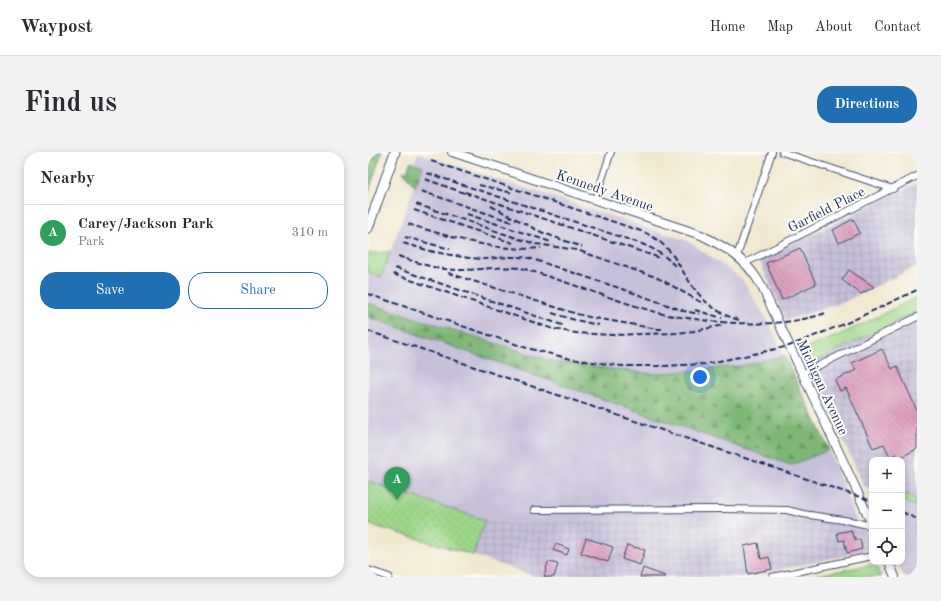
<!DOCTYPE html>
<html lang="en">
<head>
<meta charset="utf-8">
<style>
	:root { --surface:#fff; --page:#f2f2f3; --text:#2b2b33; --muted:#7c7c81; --line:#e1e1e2; --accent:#1f6fb2 }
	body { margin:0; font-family:"Old Standard TT",serif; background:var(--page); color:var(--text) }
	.controls { position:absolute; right:12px; bottom:12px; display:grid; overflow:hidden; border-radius:8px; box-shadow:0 2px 10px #0003 }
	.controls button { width:36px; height:36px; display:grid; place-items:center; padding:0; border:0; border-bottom:1px solid var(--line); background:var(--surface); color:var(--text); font:20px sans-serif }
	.you { position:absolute; left:332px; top:225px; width:14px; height:14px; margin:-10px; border:3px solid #fff; border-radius:50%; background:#1a73e8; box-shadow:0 0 0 6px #1a73e833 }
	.badge { display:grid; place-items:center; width:26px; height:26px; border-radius:50%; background:var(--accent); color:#fff; font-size:13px; font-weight:700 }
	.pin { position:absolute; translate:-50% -33px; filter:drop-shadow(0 1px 2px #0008) }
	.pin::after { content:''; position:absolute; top:21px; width:14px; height:12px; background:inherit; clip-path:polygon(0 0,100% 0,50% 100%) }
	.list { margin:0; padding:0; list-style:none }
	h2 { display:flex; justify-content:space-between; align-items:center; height:52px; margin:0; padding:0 16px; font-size:17px }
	h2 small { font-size:13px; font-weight:400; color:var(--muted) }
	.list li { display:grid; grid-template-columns:26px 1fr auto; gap:12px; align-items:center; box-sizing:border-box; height:56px; padding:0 16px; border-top:1px solid var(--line) }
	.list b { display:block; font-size:15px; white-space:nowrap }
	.list p { margin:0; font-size:13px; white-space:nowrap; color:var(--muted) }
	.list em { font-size:13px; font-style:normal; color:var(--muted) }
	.actions { display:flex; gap:8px; padding:12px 16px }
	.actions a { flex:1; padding:9px 0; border:1px solid var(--accent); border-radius:16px; text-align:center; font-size:14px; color:var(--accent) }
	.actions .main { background:var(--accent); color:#fff }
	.icon { flex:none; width:22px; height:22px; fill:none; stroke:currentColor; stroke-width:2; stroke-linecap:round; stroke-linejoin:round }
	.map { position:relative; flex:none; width:549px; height:425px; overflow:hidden; border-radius:16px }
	header { display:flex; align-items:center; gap:24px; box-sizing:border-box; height:56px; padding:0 20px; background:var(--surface); border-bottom:1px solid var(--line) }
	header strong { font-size:19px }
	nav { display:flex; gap:22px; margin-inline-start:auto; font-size:14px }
	.intro { display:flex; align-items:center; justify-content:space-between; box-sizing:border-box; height:96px; padding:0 24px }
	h1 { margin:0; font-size:28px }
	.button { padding:10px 18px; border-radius:16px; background:var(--accent); color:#fff; font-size:14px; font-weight:700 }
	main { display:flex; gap:24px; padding:0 24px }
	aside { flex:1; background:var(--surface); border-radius:16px; box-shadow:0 2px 10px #0003 }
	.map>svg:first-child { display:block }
	.industrial { fill:url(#industrial-grid) }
	.railway { fill:#c7c0d9 }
	.green { fill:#9dd689; stroke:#5c8274 }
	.forest { fill:url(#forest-firs); stroke:#4c736a }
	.park { fill:url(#park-dots); stroke:#5c8274 }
	.building { fill:url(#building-back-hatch) }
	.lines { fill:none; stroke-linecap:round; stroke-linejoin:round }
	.street-casing { stroke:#3b4b6f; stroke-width:8 }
	.secondary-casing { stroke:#3b4b6f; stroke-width:10 }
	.primary-casing { stroke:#3b4b6f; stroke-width:11 }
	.street { stroke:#fff; stroke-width:6 }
	.secondary { stroke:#fff; stroke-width:8 }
	.primary { stroke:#fff; stroke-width:9 }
	.rail { stroke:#1b2f5e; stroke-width:2; stroke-dasharray:6 3; stroke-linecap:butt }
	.labels { text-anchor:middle; stroke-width:4; stroke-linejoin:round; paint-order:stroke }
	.street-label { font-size:14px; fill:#1b2f5e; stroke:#fdfcf7 }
</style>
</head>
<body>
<header>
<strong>Waypost</strong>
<nav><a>Home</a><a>Map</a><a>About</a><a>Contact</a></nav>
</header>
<div class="intro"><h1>Find us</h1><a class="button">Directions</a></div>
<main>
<aside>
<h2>Nearby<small></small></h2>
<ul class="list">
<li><span class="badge" style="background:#2e9e5b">A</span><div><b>Carey/Jackson Park</b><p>Park</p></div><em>310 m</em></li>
</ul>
<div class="actions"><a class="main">Save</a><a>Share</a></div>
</aside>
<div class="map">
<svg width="549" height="425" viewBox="0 0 549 425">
	<defs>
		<pattern id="industrial-grid" width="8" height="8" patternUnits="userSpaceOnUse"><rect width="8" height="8" fill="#c7c0d9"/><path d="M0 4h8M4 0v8" fill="none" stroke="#aaa5bd"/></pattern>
		<pattern id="forest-firs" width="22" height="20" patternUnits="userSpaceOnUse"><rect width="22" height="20" fill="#7eb775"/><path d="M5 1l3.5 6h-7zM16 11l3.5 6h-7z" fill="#669563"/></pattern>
		<pattern id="park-dots" width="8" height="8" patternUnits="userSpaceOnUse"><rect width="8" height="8" fill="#9dd689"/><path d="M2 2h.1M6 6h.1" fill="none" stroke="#87b879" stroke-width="1.8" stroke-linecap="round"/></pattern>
		<pattern id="building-back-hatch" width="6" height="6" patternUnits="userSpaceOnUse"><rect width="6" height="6" fill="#dda0bf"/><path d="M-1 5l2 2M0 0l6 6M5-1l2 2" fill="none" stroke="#b2839e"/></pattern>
	</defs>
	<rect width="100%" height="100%" fill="#fdfcf7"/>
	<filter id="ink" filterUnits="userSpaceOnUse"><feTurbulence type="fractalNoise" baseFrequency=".025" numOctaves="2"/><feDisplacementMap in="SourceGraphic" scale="8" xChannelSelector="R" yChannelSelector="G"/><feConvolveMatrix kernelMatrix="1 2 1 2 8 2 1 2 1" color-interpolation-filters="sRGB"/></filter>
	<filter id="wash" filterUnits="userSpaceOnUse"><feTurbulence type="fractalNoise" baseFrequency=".012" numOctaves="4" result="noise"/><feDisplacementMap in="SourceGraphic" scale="16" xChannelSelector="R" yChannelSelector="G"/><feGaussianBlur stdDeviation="0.9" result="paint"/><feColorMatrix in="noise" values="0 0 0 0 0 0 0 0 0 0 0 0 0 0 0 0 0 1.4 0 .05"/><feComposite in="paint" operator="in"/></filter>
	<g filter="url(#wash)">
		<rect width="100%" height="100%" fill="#f1e8d0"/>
		<g class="industrial">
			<path d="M 549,31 L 549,114 L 476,150 L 418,168 L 391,108 Z"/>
			<path d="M 549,159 L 549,347 L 534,341 L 534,308 L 504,308 L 504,337 L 496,334 L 441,213 Z"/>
			<path d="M 388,362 L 495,373 L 504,393 L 504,395 L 502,398 L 378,425 L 168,425 L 105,403 L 117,368 L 142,372 L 277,368 Z"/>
			<path d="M 529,410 L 534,410 L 549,415 L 549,425 L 536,425 Z"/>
		</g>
		<g class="railway">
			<path d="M 50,1 L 320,89 L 374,127 L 399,168 L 417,204 L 372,214 L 285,222 L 187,210 L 0,151 L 0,120 L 13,125 L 54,14 L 46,11 Z"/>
			<path d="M 0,165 L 423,313 L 461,298 L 490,373 L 388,362 L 277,368 L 142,372 L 117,368 L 0,329 Z"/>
			<path d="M 534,348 L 549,355 L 549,415 L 534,410 Z"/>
		</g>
		<g class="green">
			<path d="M 23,99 L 13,125 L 0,120 L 0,105 L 1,101 L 10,101 Z"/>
			<path d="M 549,145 L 549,159 L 441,213 L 432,197 L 457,189 L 497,171 Z"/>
			<path d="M 534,341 L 549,347 L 549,355 L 534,348 Z"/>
			<path d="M 507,412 L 513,425 L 444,425 L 444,424 Z"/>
		</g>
		<g class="forest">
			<path d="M 0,0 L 14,0 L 0,42 Z"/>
			<path d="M 42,10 L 55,14 L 47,35 L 41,27 L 35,20 L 36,19 L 39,20 Z"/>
			<path d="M 0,151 L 187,210 L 285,222 L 372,214 L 417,204 L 461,298 L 423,313 L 0,165 Z"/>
		</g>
		<path class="park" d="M 0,329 L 117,368 L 105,403 L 0,372 Z"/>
		<g id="blocks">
			<g class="building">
				<path d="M 485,67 L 492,81 L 471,91 L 465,78 Z"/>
				<path d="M 432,96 L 448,132 L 414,148 L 398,111 Z"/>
				<path d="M 481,118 L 506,135 L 493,142 L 474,128 Z"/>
				<path d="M 514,197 L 524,217 L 529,214 L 549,259 L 549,297 L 531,306 L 528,302 L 522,305 L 516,292 L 505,296 L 478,236 L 472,239 L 467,228 L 488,218 L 484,211 Z"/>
				<path d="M 483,378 L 485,385 L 487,385 L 487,388 L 492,387 L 494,397 L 479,401 L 476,388 L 471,389 L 469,381 Z"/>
				<path d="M 218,386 L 245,395 L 240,410 L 213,401 Z"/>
				<path d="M 390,391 L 393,407 L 401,405 L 404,417 L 380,422 L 376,394 Z"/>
				<path d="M 188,392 L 201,397 L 199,403 L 185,398 Z"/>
				<path d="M 259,393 L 277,398 L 272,413 L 254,407 Z"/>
				<path d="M 180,410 L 190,412 L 186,425 L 176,425 Z"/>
				<path d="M 275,416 L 297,424 L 297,425 L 272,425 Z"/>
			</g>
		</g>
	</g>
	<g filter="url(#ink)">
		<use href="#blocks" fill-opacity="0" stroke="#3b4b6f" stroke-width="1"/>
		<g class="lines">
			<g class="street-casing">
				<g id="street">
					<path d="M 414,0 L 525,37"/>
					<path d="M 227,48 L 243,0"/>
					<path d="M 369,104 L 404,0"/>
					<path d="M 377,111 L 549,24"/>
					<path d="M 434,222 L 549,165"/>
					<path d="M 166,358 L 356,357 L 419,358 L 435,362 L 482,369 L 504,374"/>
					<path d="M 0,418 L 21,425"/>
					<path d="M 404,425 L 504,404"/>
				</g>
			</g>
			<g class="secondary-casing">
				<g id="secondary">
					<path d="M 84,0 L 333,83 C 353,93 372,103 385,121 C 389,126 392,132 395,137 L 489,339 L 504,373"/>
					<path d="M 521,410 L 527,425"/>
				</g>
			</g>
			<g class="primary-casing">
				<path id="primary" d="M 0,76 L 27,0"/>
			</g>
			<use href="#street" class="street"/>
			<use href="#secondary" class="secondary"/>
			<use href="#primary" class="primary"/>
			<g class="rail">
				<path d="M 63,9 L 276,80 C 286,85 296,92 303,101 C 310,110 315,120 321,129 C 334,149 348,161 371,168"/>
				<path d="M 59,21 L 274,92 C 288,98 297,103 308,115"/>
				<path d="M 57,27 L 102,43"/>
				<path d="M 111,33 L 145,41"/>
				<path d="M 53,39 L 144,70"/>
				<path d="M 97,40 L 292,106"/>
				<path d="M 48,52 L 102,70 L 151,87 L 168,92 L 209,98 L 275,121 L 288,125 L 303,133 L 336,152"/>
				<path d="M 123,54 L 173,80 L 214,95"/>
				<path d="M 46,58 L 145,91"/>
				<path d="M 99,62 L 183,90"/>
				<path d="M 40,72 C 83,85 127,100 173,96"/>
				<path d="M 37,85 L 82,97"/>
				<path d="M 35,91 L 66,100"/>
				<path d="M 61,99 C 79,102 96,106 114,107 C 130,107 145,103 161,106 L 266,141 L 316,159 L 331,162"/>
				<path d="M 30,104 C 50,111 70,118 91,118 C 112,118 132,114 153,116 C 201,130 247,149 295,162 C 308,165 321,166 334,168 C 368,172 406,174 440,166 C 446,165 452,163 458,161"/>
				<path d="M 27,116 L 197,174"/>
				<path d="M 80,121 L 209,162 L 221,165 L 290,177 L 294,177"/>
				<path d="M 25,122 L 185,177 L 208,181 L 244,183 L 309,181 L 326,179 L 356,173"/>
				<path d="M 0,142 L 159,196 L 203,207 L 254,214 L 294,214 L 337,212 L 381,203 L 421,194 L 481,170 L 549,138"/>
				<path d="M 327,158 L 354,166"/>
				<path d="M 184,161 L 207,168 L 231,173"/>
				<path d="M 0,179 L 504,349"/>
				<path d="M 534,360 L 549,367"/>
			</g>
		</g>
	</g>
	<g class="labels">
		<g class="street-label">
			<text transform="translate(237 38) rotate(19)" y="5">Kennedy Avenue</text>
			<text transform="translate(458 57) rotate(-27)" y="5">Garfield Place</text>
			<text transform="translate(455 235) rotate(65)" y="5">Michigan Avenue</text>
		</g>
	</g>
</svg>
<div class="controls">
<button>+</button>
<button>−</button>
<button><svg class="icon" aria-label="locate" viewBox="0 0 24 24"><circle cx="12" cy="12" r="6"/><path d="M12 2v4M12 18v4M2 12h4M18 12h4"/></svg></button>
</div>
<div class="you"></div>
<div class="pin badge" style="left:29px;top:348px;background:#2e9e5b">A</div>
</div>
</main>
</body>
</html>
